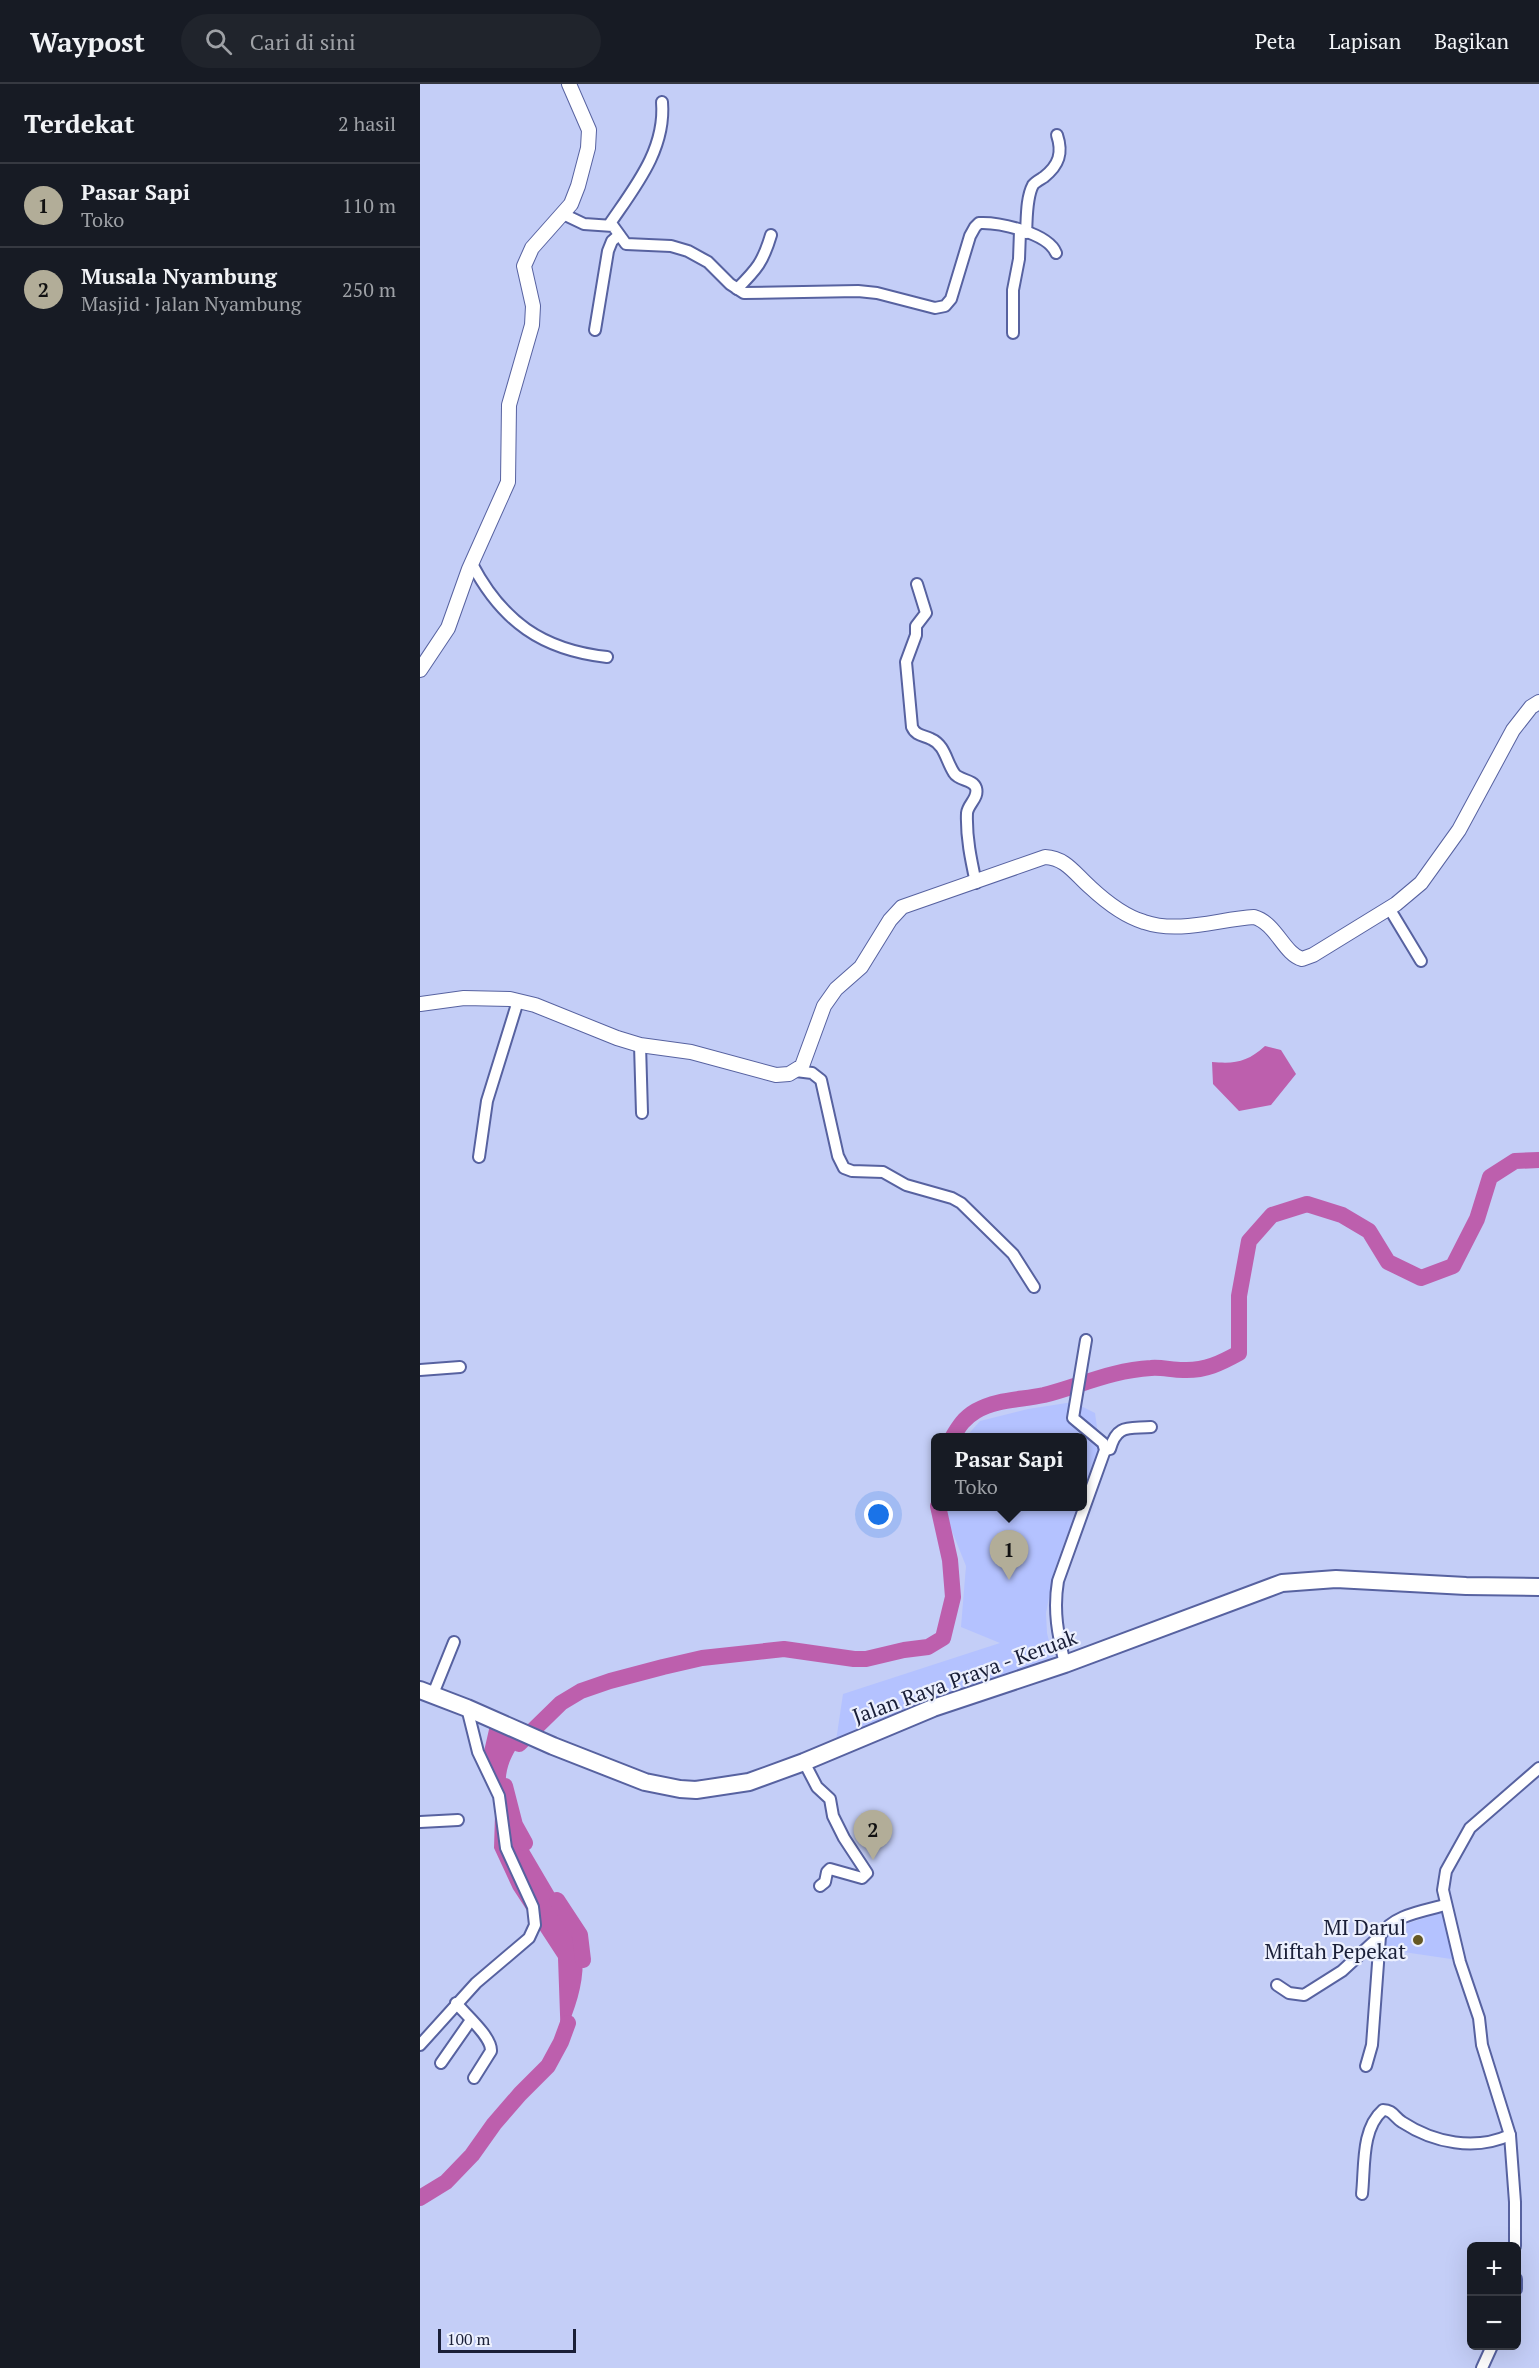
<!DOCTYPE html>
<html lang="id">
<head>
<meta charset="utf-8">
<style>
	:root { --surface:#171b24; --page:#20242c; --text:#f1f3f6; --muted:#9ea1a6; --line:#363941; --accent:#b2ad98 }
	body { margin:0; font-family:"PT Serif",serif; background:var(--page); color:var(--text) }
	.controls { position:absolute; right:18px; bottom:18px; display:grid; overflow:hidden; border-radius:9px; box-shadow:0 6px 24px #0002 }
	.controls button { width:54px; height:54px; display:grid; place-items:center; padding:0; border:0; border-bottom:2px solid var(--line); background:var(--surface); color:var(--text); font:30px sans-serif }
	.scale { position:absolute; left:18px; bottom:15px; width:138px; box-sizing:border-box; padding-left:6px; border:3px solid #1a1f38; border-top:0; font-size:16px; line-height:21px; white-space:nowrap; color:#1a1f38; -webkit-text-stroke:4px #ecf0fe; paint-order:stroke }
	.you { position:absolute; left:459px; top:1431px; width:21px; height:21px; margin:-15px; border:4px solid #fff; border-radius:50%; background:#1a73e8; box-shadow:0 0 0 9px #1a73e833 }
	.badge { display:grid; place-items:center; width:39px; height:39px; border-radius:50%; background:var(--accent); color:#111; font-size:20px; font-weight:700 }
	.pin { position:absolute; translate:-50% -50px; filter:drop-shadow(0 2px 3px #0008) }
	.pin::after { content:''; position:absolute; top:32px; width:21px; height:18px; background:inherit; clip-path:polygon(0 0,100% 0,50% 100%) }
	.popup { position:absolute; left:511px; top:1349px; width:156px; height:78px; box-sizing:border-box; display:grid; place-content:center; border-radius:9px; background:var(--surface); filter:drop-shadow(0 2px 4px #0005); font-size:20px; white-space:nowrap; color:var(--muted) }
	.popup b { font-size:22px; color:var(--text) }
	.popup::after { content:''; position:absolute; left:50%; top:100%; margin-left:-12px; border:12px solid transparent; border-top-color:var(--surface) }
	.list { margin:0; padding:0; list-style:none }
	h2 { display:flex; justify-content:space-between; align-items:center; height:78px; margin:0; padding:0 24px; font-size:26px }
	h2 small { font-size:20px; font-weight:400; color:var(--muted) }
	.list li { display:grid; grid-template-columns:39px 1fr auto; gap:18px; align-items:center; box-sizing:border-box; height:84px; padding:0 24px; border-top:2px solid var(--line) }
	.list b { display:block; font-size:22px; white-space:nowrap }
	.list p { margin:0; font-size:20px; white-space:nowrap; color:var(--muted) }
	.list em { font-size:20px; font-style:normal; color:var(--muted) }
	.icon { flex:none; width:33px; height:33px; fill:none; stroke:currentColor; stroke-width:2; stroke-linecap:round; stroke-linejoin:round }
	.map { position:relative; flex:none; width:1119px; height:2284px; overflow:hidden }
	header { display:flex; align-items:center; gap:36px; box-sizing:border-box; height:84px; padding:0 30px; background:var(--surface); border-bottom:2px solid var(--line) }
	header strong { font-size:28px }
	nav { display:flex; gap:33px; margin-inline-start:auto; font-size:21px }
	.search { width:420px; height:54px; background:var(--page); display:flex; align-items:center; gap:15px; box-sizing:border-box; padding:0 21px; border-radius:33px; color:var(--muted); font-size:22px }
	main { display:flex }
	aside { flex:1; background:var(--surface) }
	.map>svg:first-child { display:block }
	.built { fill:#b4c2ff }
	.water { fill:#bd5fad }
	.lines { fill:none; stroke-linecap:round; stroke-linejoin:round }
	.river { stroke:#bd5fad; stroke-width:16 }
	.minor-casing { stroke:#5762a0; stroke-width:14 }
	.tertiary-casing { stroke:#5762a0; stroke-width:16 }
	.primary-casing { stroke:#5762a0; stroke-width:20 }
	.minor { stroke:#fff; stroke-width:10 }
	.tertiary { stroke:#fff; stroke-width:14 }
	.primary { stroke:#fff; stroke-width:16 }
	.poi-dot { fill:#655825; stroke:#ecf0fe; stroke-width:2 }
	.labels { text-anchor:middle; stroke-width:4.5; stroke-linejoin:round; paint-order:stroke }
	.street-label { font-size:21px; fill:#1a1f38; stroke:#ecf0fe }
	.poi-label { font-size:21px; fill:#1a1f38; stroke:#ecf0fe; text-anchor:end }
</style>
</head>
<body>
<header>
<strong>Waypost</strong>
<div class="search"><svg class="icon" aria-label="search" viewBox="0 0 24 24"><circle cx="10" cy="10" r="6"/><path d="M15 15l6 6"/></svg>Cari di sini</div>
<nav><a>Peta</a><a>Lapisan</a><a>Bagikan</a></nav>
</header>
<main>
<aside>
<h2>Terdekat<small>2 hasil</small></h2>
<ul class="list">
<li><span class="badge">1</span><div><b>Pasar Sapi</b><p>Toko</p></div><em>110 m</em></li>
<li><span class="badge">2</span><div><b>Musala Nyambung</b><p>Masjid · Jalan Nyambung</p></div><em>250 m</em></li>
</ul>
</aside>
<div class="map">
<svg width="1119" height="2284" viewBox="0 0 1119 2284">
	<rect width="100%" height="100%" fill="#c4cef7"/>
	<g class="built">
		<path d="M 653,1318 L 675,1329 L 680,1365 L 663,1409 L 662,1354 L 545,1354 L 560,1337 L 608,1325 Z"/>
		<path d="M 526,1423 L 657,1423 L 634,1487 L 626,1529 L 627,1549 L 633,1573 L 416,1657 L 423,1610 L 580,1559 L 541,1543 L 546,1482 L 530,1442 Z"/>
		<path d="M 1023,1828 L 1038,1876 L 963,1865 L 965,1847 Z"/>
	</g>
	<g class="water">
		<path d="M 845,962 L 861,966 L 876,990 L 851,1021 L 819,1027 L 793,1000 L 792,978 C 816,980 827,978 845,962 Z"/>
		<path d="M 70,1641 L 103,1655 C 80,1685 83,1705 94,1740 L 161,1854 C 167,1896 157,1920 141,1958 L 138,1874 L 93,1805 L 74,1764 L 76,1698 L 62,1676 Z"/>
	</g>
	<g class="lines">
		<g class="river">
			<path d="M 532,1354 C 539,1342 544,1334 556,1327 C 577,1315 601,1316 624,1311 C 659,1302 693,1286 731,1284 C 741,1283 752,1286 763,1286 C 785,1287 801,1279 819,1269 L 819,1212 L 829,1157 L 852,1131 L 887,1120 L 922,1131 L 949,1147 L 968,1178 L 1001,1194 L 1033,1182 L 1057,1135 L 1070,1093 L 1095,1077 L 1119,1076"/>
			<path d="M 99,1660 L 141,1619 L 161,1607 L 190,1597 L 243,1583 L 282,1574 L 364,1565 L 434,1575 L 446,1575 L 484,1566 L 508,1563 L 523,1554 L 533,1513 L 530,1476 L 518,1422"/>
			<path d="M 85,1702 L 95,1741 L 105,1759"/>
			<path d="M 137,1816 L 160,1851 L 163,1876"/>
			<path d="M 0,2114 L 26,2098 L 52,2071 L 74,2040 L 100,2010 L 128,1982 L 141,1958 L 148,1939"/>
		</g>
		<g class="minor-casing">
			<g id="minor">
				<path d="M 143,130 L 164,140 L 193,142 L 206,160 L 251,162 L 268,167 L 288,178 L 310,200 L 324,209 L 438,207 L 457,209 L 515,224 L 525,222 L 531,215 L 550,152 L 555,143 L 559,139 C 579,138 628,149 636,169"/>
				<path d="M 189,141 C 214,104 246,66 242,18"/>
				<path d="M 606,149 C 607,135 606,114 613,101 C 615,98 621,95 624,93 C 639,81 643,69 637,51"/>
				<path d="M 317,205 C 337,185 343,178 351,151"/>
				<path d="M 175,246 L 188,167 L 192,157 L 199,151"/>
				<path d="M 593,249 L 593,206 L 599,175 L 600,147"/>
				<path d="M 52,480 C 82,537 122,566 187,573"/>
				<path d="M 497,500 L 506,529 L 496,542 L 496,551 L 486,578 L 492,643 C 496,652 503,651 511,655 C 525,661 526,677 534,689 C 539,697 553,695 556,704 C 559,714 548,720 547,729 C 546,753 551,776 556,799"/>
				<path d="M 969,824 L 1001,877"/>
				<path d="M 220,961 L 222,1029"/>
				<path d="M 376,987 L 392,989 L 401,996 L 418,1072 L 424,1084 L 432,1087 L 463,1088 L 486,1101 L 532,1114 L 541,1119 L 593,1170 L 614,1203"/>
				<path d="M 59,1073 L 67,1017 L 98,917"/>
				<path d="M 0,1286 L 40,1283"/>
				<path d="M 685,1366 L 690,1365 C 697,1340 708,1345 731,1343"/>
				<path d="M 645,1580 C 638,1551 633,1527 638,1497 L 685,1366 L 683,1359 L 653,1334 L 666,1256"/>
				<path d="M 13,1610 L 34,1558"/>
				<path d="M 384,1678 L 397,1703 L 410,1715 L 413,1732 L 424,1754 L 447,1789 L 442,1794 L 410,1785 L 407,1788 L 405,1798 L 400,1802"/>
				<path d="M 0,1738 L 38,1736"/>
				<path d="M 857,1901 L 869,1909 L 884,1911 L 922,1887 L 960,1852"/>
				<path d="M 36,1919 C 45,1930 72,1953 71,1967 L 54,1994"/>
				<path d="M 0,1961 L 56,1899 L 109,1854 L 115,1841 L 113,1823 L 86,1764 L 79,1712 L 58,1668 L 47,1624"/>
				<path d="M 21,1979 L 51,1936"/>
				<path d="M 946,1982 L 952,1961 L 960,1852 C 972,1831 1004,1827 1025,1821"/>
				<path d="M 942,2110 C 945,2083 941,2045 963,2026 C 973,2026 974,2033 982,2038 C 1014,2059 1055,2067 1090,2051"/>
				<path d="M 1095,2162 L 1095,2118 L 1090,2051 L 1062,1961 L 1059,1934 L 1040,1878 L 1023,1806 L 1026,1787 L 1050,1744 L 1119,1684"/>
				<path d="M 1096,2195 L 1096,2205"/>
				<path d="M 1062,2284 L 1072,2262"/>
			</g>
		</g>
		<g class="tertiary-casing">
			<g id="tertiary">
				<path d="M 0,586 L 28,544 L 49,485 L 88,398 L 89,321 L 112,241 L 113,222 L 104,182 L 112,164 L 151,120 L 158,102 L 168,64 L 169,46 L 149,0"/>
				<path d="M 0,920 L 44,914 L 90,915 L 115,921 L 197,954 L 220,961 L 271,968 L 356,991 L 369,990 L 382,982 L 404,922 L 416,905 L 441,883 L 470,836 L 482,823 L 625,773 C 646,774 655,790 670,803 C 685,817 704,832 724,838 C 759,850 799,835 834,833 C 856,839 864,870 882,875 L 893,871 L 976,820 L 1001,799 L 1039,746 L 1093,646 L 1111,623 L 1119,618"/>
			</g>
		</g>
		<g class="primary-casing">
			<path id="primary" d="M 0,1606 L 47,1624 L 133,1662 L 225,1698 L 260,1705 L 276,1706 L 329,1698 L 384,1678 L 513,1624 L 645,1580 L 862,1499 L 916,1495 L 1046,1502 L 1119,1503"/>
		</g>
		<use href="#minor" class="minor"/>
		<use href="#tertiary" class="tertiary"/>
		<use href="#primary" class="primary"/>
	</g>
	<circle class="poi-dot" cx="998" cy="1856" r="6"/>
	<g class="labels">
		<g class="street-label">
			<text transform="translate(545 1593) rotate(-20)" y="7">Jalan Raya Praya - Keruak</text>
		</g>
		<g class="poi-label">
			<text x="986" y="1851">MI Darul<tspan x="986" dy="24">Miftah Pepekat</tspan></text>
		</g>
	</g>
</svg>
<div class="controls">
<button>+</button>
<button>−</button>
</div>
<div class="scale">100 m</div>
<div class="you"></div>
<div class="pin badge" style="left:589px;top:1496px">1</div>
<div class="popup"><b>Pasar Sapi</b>Toko</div>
<div class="pin badge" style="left:453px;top:1776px">2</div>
</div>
</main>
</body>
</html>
